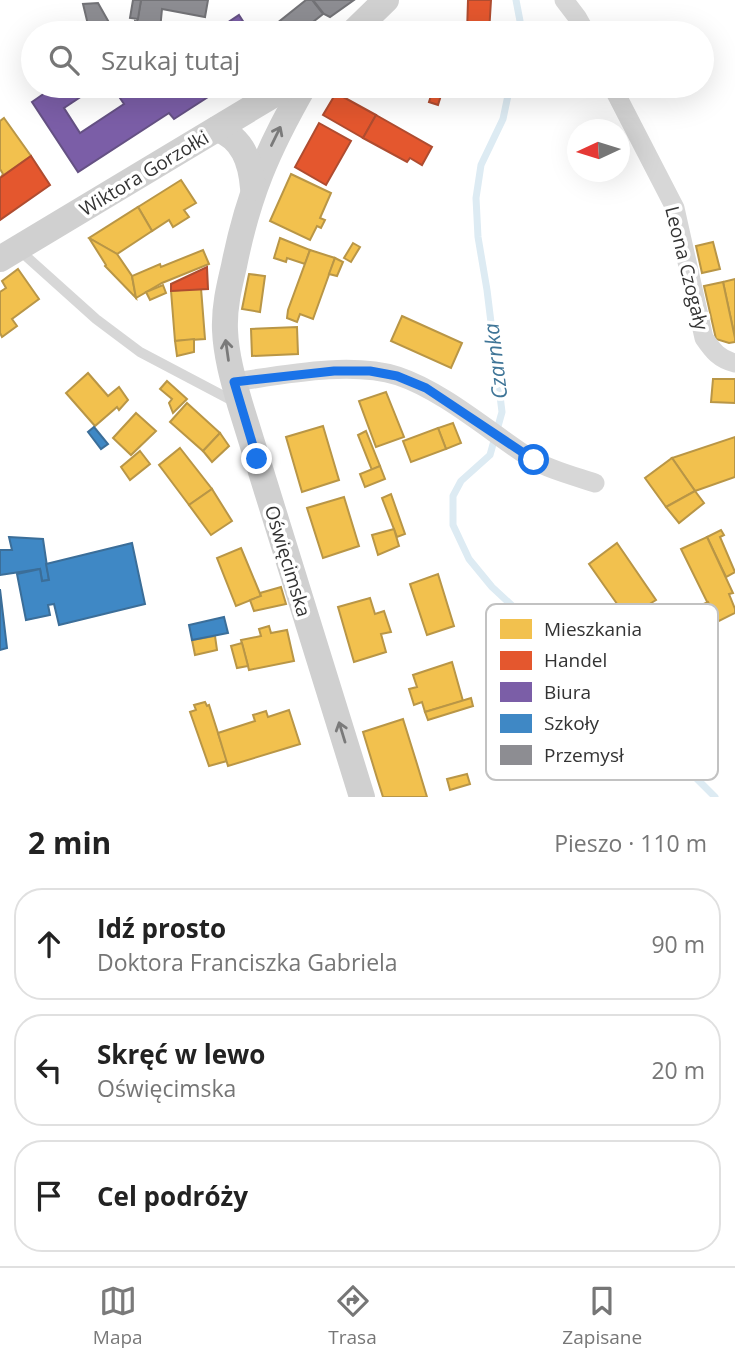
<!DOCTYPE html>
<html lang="pl">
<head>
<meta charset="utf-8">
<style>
	:root { --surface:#fff; --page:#f6f6f6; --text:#222; --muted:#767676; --line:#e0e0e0; --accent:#7a7a7a }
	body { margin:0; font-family:"Open Sans",sans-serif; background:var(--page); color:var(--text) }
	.compass { position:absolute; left:567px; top:119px; width:63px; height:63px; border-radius:50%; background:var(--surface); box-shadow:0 7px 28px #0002; rotate:266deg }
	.stop { position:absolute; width:21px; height:21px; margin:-16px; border:5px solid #1a73e8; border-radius:50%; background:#fff }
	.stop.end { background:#1a73e8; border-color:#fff; box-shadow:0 2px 7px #0008 }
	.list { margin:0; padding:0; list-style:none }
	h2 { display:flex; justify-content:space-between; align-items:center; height:91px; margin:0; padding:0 28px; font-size:30px }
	h2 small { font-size:23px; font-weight:400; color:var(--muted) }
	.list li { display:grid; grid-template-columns:46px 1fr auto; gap:21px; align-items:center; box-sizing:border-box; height:112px; margin:0 14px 14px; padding:0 14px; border:2px solid var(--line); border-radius:28px }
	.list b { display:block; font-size:26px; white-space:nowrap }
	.list p { margin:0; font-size:23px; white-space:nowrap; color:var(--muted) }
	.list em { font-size:23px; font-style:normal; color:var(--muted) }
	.icon { flex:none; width:38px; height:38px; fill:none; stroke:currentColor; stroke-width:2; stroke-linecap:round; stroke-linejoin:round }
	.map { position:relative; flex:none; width:735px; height:797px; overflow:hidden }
	.search { position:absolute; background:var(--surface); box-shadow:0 7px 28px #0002; left:21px; right:21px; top:21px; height:77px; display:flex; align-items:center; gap:18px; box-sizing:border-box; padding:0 24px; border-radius:38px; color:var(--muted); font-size:26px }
	.sheet { height:469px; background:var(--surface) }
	nav { display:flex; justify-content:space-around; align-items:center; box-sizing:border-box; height:98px; border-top:2px solid var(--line); background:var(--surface); font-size:19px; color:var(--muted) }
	nav a { display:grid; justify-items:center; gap:4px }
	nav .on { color:var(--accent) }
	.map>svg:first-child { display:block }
	.homes { fill:#f2c14e; stroke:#b99646; stroke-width:2 }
	.shops { fill:#e4572e; stroke:#af4c30; stroke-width:2 }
	.offices { fill:#7b5ea7; stroke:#655184; stroke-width:2 }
	.schools { fill:#3f88c5; stroke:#3b6e99; stroke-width:2 }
	.industry { fill:#8d8d92; stroke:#727276; stroke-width:2 }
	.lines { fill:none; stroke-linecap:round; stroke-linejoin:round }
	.stream { stroke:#ddebf3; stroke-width:7 }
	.lane { stroke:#d7d7d7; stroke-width:10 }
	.street { stroke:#d7d7d7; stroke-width:19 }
	.secondary { stroke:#d0d0d0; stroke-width:26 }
	.oneway { stroke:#7a7a7a }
	.route { stroke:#1a73e8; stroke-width:9 }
	.labels { text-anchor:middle; stroke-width:7; stroke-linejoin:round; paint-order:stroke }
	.street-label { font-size:19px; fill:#333; stroke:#fff }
	.water-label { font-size:21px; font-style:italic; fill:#3f7597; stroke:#fff }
	.key { fill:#fff; stroke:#c2c2c2; stroke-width:2 }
	.key-label { font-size:19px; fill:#333 }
</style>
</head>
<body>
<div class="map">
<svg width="735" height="797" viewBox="0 0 735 797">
	<rect width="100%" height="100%" fill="#fff"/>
	<g class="homes">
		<path d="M 4,118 L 31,156 L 1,177 L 3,174 L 0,169 L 0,121 Z"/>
		<path d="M 291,174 L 331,193 L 320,218 L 325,220 L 321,228 L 317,226 L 310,240 L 270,221 Z"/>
		<path d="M 181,180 L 196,203 L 184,210 L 189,217 L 173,227 L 169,220 L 152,231 L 138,207 Z"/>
		<path d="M 138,207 L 152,231 L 117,254 L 89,238 Z"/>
		<path d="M 89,238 L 117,254 L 132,276 L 136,298 L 105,266 L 106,265 Z"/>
		<path d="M 280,238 L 310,250 L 305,264 L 287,258 L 286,262 L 274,258 Z"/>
		<path d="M 713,242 L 720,269 L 702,273 L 696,246 Z"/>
		<path d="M 353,243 L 360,247 L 351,262 L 344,258 Z"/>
		<path d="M 203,250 L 209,264 L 162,283 L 136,298 L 132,276 L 160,264 L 161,267 Z"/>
		<path d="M 310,250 L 335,258 L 313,319 L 300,314 L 297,322 L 287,318 L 288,310 Z"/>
		<path d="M 335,258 L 343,262 L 337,276 L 329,274 Z"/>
		<path d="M 18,269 L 39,299 L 12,319 L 17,326 L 2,337 L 0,333 L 0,292 L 6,288 L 2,281 Z"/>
		<path d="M 249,274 L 265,276 L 260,312 L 242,309 Z"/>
		<path d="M 735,279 L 735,338 L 723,282 Z"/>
		<path d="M 723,282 L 735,338 L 735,342 L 729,343 L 716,339 L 704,286 Z"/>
		<path d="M 163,285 L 166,293 L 150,300 L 146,292 Z"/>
		<path d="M 201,288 L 205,339 L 175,341 L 171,291 Z"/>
		<path d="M 402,316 L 462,343 L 451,368 L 391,341 Z"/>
		<path d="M 297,327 L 298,354 L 252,356 L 251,329 Z"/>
		<path d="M 194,339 L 194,352 L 177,356 L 175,341 Z"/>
		<path d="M 88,373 L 108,396 L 119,387 L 128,400 L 119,410 L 117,407 L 95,426 L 66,393 Z"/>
		<path d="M 713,379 L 735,379 L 735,403 L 711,402 Z"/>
		<path d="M 167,381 L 187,399 L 173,413 L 169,403 L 172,399 L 160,389 Z"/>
		<path d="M 386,392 L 404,437 L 376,447 L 359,401 Z"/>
		<path d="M 187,403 L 220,433 L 203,451 L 170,422 Z"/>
		<path d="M 136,413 L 156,431 L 131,455 L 113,438 Z"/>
		<path d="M 453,423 L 461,443 L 446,449 L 438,428 Z"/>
		<path d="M 323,426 L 339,480 L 302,492 L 286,437 Z"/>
		<path d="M 438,428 L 446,449 L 411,462 L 403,441 Z"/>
		<path d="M 366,431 L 380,466 L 372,470 L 358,435 Z"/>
		<path d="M 220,433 L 229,446 L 212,462 L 203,451 Z"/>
		<path d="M 735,437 L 735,477 L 695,491 L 672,458 Z"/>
		<path d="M 180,448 L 212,489 L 189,505 L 159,465 Z"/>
		<path d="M 140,451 L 150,464 L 130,480 L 121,467 Z"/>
		<path d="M 672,458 L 695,491 L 666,507 L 645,478 Z"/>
		<path d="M 380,466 L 385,479 L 365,487 L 360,474 Z"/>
		<path d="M 212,489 L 232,521 L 211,535 L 189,505 Z"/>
		<path d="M 695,491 L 704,503 L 679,523 L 666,507 Z"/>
		<path d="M 391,494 L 405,534 L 397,537 L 382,498 Z"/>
		<path d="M 344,497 L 359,546 L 323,558 L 307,508 Z"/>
		<path d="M 394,529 L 399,546 L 378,555 L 372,535 Z"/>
		<path d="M 721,530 L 724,535 L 720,537 L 735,572 L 726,577 L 707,537 Z"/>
		<path d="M 707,537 L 733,593 L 729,594 L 735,609 L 735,613 L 717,622 L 681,549 Z"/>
		<path d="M 617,543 L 656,600 L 627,618 L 589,564 Z"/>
		<path d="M 241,548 L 261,596 L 236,606 L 217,558 Z"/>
		<path d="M 438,574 L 454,626 L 427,635 L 410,584 Z"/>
		<path d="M 281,587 L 286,604 L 254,611 L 250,600 L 261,596 L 260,593 Z"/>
		<path d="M 370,598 L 375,614 L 384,611 L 391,632 L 381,634 L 386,652 L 354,662 L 338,607 Z"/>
		<path d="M 708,602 L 717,622 L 679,638 L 671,618 Z"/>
		<path d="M 269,626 L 271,633 L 287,630 L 294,661 L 249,670 L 241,640 L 261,636 L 259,629 Z"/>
		<path d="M 215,636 L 217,650 L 195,655 L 192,640 Z"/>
		<path d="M 242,643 L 248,666 L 237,668 L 231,646 Z"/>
		<path d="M 452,662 L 463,701 L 425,712 L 422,702 L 414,705 L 409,689 L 417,687 L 413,675 Z"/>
		<path d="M 471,698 L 473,706 L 428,720 L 425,712 Z"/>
		<path d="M 205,702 L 207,706 L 209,705 L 227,761 L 209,766 L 190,712 L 196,710 L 194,705 Z"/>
		<path d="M 289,710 L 300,744 L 228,766 L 218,733 L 255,721 L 253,715 L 266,711 L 268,717 Z"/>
		<path d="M 403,719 L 417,764 L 427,797 L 383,797 L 377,778 L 363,732 Z"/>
		<path d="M 467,774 L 470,784 L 450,790 L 447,779 Z"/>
	</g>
	<g class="shops">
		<path d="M 468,0 L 491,0 L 489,33 L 467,33 Z"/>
		<path d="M 434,86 L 443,89 L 438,105 L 429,102 Z"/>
		<path d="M 336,93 L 376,115 L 363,138 L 323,115 Z"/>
		<path d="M 376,115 L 432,147 L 422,165 L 410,158 L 407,162 L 363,138 Z"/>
		<path d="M 319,123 L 351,141 L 326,185 L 295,167 Z"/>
		<path d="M 31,156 L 50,185 L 0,220 L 0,178 Z"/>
		<path d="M 207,267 L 208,289 L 171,291 L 171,284 Z"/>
	</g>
	<g class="offices">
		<path d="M 239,15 L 250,32 L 259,26 L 264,33 L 212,33 Z"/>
		<path d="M 55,86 L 88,86 L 91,90 L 64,108 L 80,133 L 124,104 L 118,95 L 132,86 L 225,86 L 174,119 L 169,113 L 78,172 L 32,102 Z"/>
	</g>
	<g class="schools">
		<path d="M 94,427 L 108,444 L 101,449 L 88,432 Z"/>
		<path d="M 9,537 L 43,539 L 49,580 L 42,581 L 40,569 L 0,575 L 0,550 L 12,550 Z"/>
		<path d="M 132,543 L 145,604 L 59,625 L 54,604 L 48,605 L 50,615 L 26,620 L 17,574 L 40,569 L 42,581 L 49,580 L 46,564 Z"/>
		<path d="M 0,589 L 7,648 L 0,650 Z"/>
		<path d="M 224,617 L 228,633 L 192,640 L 189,625 Z"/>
	</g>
	<g class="industry">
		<path d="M 141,0 L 208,0 L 205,17 L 162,9 L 160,30 L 134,25 L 135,21 L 137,22 Z"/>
		<path d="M 141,0 L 138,19 L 130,18 L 133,0 Z"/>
		<path d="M 306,0 L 312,0 L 323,14 L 299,33 L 283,33 L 276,24 Z"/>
		<path d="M 313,0 L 354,0 L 330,17 L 324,14 Z"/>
		<path d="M 98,3 L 111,26 L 111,33 L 90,33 L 83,4 Z"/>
	</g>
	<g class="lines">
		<g class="stream">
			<path d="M 516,0 L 520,21 L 518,33"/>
			<path d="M 510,86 L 503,119 L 481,165 L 476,198 L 478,237 L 487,290 L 502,412 L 490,455 L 461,481 L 453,496 L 453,525 L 469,559 L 492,587 L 548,639 L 584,720 L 601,739 L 625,753 L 651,763 L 677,768 L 694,776 L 715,797"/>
		</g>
		<path class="lane" d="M 18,249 L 96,319 L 140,352 L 233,401"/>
		<g class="street">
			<path d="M 564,0 L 577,17 L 586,33"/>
			<path d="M 612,86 L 675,208 L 704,338 C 713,351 719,359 735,363"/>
			<path d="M 234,382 C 283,375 350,361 398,376 C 443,391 490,432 530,458 C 549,470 574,476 595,483"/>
		</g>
		<g class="secondary">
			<path d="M 352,33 L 386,0"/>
			<path d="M 304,86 C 268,149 248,195 234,266 C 229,287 224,308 225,330 C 226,355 233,380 240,404 L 362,797"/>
			<path d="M 217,129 C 243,138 251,162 253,188"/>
			<path d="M 0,259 L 288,86"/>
		</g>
	</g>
	<defs><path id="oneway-shaft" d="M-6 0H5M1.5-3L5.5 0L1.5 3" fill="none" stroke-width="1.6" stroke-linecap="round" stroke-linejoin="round" transform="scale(1.75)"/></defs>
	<g class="oneway">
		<use href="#oneway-shaft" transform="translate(276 136) rotate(-64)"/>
		<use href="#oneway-shaft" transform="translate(227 350) rotate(-98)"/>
		<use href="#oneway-shaft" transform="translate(342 732) rotate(-107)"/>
	</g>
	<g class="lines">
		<path class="route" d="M 257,459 L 234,382 L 334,371 L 370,371 L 397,376 L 426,388 L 534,460"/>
	</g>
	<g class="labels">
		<g class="street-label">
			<text transform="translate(144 173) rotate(-31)" y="7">Wiktora Gorzołki</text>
			<text transform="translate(687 268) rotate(76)" y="7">Leona Czogały</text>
			<text transform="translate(288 561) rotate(73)" y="7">Oświęcimska</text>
		</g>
		<g class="water-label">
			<text transform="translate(496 361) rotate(-97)" y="7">Czarnka</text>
		</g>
	</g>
	<rect x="486" y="604" width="232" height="176" rx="10" class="key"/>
	<rect x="500" y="619" width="32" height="20" fill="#f2c14e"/>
	<rect x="500" y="651" width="32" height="19" fill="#e4572e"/>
	<rect x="500" y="682" width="32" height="20" fill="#7b5ea7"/>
	<rect x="500" y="714" width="32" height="19" fill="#3f88c5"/>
	<rect x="500" y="745" width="32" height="20" fill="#8d8d92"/>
	<g class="key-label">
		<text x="544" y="636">Mieszkania</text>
		<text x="544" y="667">Handel</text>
		<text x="544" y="699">Biura</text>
		<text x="544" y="730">Szkoły</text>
		<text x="544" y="762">Przemysł</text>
	</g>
</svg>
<svg class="compass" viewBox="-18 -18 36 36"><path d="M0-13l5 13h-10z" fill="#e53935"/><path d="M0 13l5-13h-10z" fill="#767676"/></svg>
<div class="stop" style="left:534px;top:460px"></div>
<div class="stop end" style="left:257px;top:459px"></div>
<div class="search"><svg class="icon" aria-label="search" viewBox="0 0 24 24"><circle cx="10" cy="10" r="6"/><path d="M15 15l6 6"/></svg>Szukaj tutaj</div>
</div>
<section class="sheet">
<h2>2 min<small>Pieszo · 110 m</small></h2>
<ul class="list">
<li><svg class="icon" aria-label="ahead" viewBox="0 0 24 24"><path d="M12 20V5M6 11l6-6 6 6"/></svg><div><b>Idź prosto</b><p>Doktora Franciszka Gabriela</p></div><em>90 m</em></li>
<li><svg class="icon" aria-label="left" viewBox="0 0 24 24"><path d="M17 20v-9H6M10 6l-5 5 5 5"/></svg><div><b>Skręć w lewo</b><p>Oświęcimska</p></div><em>20 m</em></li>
<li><svg class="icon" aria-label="arrive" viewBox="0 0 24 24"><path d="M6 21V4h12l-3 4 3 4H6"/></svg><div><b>Cel podróży</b></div></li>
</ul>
</section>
<nav>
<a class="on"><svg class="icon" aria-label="map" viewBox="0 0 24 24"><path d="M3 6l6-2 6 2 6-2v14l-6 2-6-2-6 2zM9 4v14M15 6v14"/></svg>Mapa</a>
<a><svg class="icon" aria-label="directions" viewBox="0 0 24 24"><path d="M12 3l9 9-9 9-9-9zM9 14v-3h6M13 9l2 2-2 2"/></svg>Trasa</a>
<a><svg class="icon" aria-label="saved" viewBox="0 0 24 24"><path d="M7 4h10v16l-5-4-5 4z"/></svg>Zapisane</a>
</nav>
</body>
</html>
